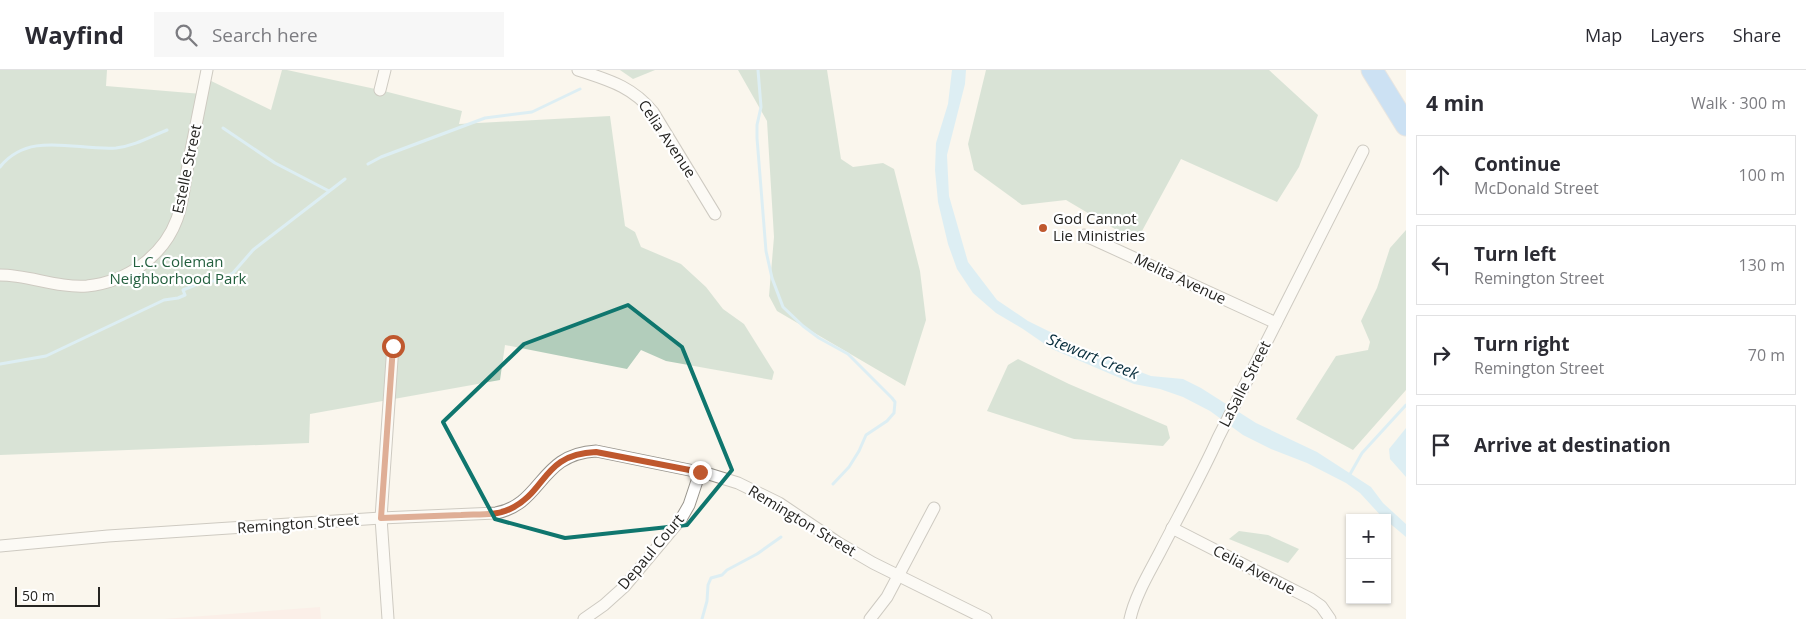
<!DOCTYPE html>
<html lang="en">
<head>
<meta charset="utf-8">
<style>
	:root { --surface:#fff; --page:#f7f7f7; --text:#2b2b33; --muted:#7c7c81; --line:#e1e1e2 }
	body { margin:0; font-family:"Open Sans",sans-serif; background:var(--page); color:var(--text) }
	.controls { position:absolute; right:15px; bottom:15px; display:grid; overflow:hidden; border-radius:0px; box-shadow:0 1px 4px #0004 }
	.controls button { width:45px; height:45px; display:grid; place-items:center; padding:0; border:0; border-bottom:1px solid var(--line); background:var(--surface); color:var(--text); font:25px sans-serif }
	.scale { position:absolute; left:15px; bottom:12px; width:85px; box-sizing:border-box; padding-left:5px; border:2px solid #262522; border-top:0; font-size:14px; line-height:18px; white-space:nowrap; color:#262522; -webkit-text-stroke:4px #fff; paint-order:stroke }
	.stop { position:absolute; width:15px; height:15px; margin:-11px; border:4px solid #bf582e; border-radius:50%; background:#fff }
	.stop.end { background:#bf582e; border-color:#fff; box-shadow:0 1px 5px #0008 }
	.list { margin:0; padding:0; list-style:none }
	h2 { display:flex; justify-content:space-between; align-items:center; height:65px; margin:0; padding:0 20px; font-size:21px }
	h2 small { font-size:16px; font-weight:400; color:var(--muted) }
	.list li { display:grid; grid-template-columns:32px 1fr auto; gap:15px; align-items:center; box-sizing:border-box; height:80px; margin:0 10px 10px; padding:0 10px; border:1px solid var(--line); border-radius:0px }
	.list b { display:block; font-size:19px; white-space:nowrap }
	.list p { margin:0; font-size:16px; white-space:nowrap; color:var(--muted) }
	.list em { font-size:16px; font-style:normal; color:var(--muted) }
	.icon { flex:none; width:28px; height:28px; fill:none; stroke:currentColor; stroke-width:2; stroke-linecap:round; stroke-linejoin:round }
	.map { position:relative; flex:none; width:1406px; height:549px; overflow:hidden }
	header { display:flex; align-items:center; gap:30px; box-sizing:border-box; height:70px; padding:0 25px; background:var(--surface); border-bottom:1px solid var(--line) }
	header strong { font-size:24px }
	nav { display:flex; gap:28px; margin-inline-start:auto; font-size:18px }
	.search { width:350px; height:45px; background:var(--page); display:flex; align-items:center; gap:12px; box-sizing:border-box; padding:0 18px; border-radius:0px; color:var(--muted); font-size:19px }
	main { display:flex }
	aside { flex:1; background:var(--surface) }
	.map>svg:first-child { display:block }
	.education { fill:#fce7e2 }
	.green { fill:#b2cdbb }
	.water { fill:#bbe5fb }
	.lines { fill:none; stroke-linecap:round; stroke-linejoin:round }
	.stream { stroke:#bbe5fb; stroke-width:3 }
	.street-casing { stroke:#99958d; stroke-width:13 }
	.highway-casing { stroke:#d4d3d3; stroke-width:23 }
	.street { stroke:#fff; stroke-width:11 }
	.highway { stroke:#95c7fb; stroke-width:21 }
	.route { stroke:#bf582e; stroke-width:6 }
	.marked { fill:none; stroke:#0f766e; stroke-width:4; stroke-linejoin:round }
	.poi-dot { fill:#bf582e; stroke:#fff; stroke-width:2 }
	.labels { text-anchor:middle; stroke-width:4.5; stroke-linejoin:round; paint-order:stroke }
	.street-label { font-size:15px; fill:#262522; stroke:#fff }
	.poi-label { font-size:15px; fill:#262522; stroke:#fff; text-anchor:start }
	.park-label { font-size:15px; fill:#235f3e; stroke:#fff }
	.water-label { font-size:16px; font-style:italic; fill:#082e3d; stroke:#fff }
</style>
</head>
<body>
<header>
<strong>Wayfind</strong>
<div class="search"><svg class="icon" aria-label="search" viewBox="0 0 24 24"><circle cx="10" cy="10" r="6"/><path d="M15 15l6 6"/></svg>Search here</div>
<nav><a>Map</a><a>Layers</a><a>Share</a></nav>
</header>
<main>
<div class="map">
<svg width="1406" height="549" viewBox="0 0 1406 549">
	<rect width="100%" height="100%" fill="#faf6ed"/>
	<path class="education" d="M 320,537 L 321,549 L 163,549 Z"/>
	<g class="green">
		<path d="M 0,0 L 107,0 L 106,16 L 202,24 L 205,8 L 271,40 L 282,0 L 287,0 L 380,20 L 462,41 L 459,54 L 610,46 L 625,156 L 635,162 L 641,177 L 681,194 L 706,217 L 723,239 L 744,254 L 774,302 L 772,310 L 666,291 L 641,280 L 627,299 L 505,275 L 500,310 L 310,344 L 309,373 L 0,385 Z"/>
		<path d="M 620,0 L 655,0 L 633,9 Z"/>
		<path d="M 738,0 L 827,0 L 841,89 L 853,97 L 883,93 L 894,99 L 920,201 L 926,250 L 905,316 L 777,241 L 769,226 L 774,167 L 767,51 Z"/>
		<path d="M 986,0 L 1269,0 L 1318,45 L 1299,97 L 1277,132 L 1181,89 L 1142,161 L 1125,165 L 1066,130 L 1022,135 L 974,100 L 968,74 Z"/>
		<path d="M 1406,160 L 1406,320 L 1353,380 L 1296,349 L 1336,286 L 1368,280 L 1370,272 L 1361,251 L 1377,218 L 1390,178 Z"/>
		<path d="M 1018,289 L 1069,314 L 1167,356 L 1170,368 L 1163,376 L 1074,369 L 987,341 L 1008,295 Z"/>
		<path d="M 1239,461 L 1268,465 L 1299,479 L 1288,493 L 1229,469 Z"/>
	</g>
	<g class="water">
		<path d="M 952,0 L 966,0 L 965,14 L 947,85 L 949,126 L 968,192 L 997,230 L 1028,251 L 1101,287 L 1151,306 L 1183,309 L 1201,318 L 1256,353 L 1317,382 L 1371,417 L 1383,433 L 1406,454 L 1406,467 L 1387,451 L 1387,448 L 1383,448 L 1360,423 L 1346,413 L 1307,393 L 1271,379 L 1243,365 L 1210,341 L 1183,327 L 1160,319 L 1134,314 L 1052,279 L 1023,259 L 996,243 L 973,223 L 957,199 L 948,174 L 938,132 L 935,100 L 936,73 L 948,34 Z"/>
		<path d="M 1406,358 L 1406,407 L 1390,389 L 1389,379 Z"/>
	</g>
	<g class="lines">
		<g class="stream">
			<path d="M 758,0 L 761,37 L 757,55 L 757,68 L 766,181 L 772,208 L 783,237 L 803,256 L 819,268 L 848,284 L 892,328 L 895,332 L 894,343 L 887,351 L 866,365 L 859,381 L 849,397 L 833,414"/>
			<path d="M 223,58 L 275,93 L 329,121"/>
			<path d="M 368,94 L 381,87 L 485,48 L 532,42 L 580,19"/>
			<path d="M 0,97 C 29,60 77,81 116,78 C 134,76 150,67 167,60"/>
			<path d="M 0,294 L 46,286 L 164,230 L 178,228 L 185,225 L 183,220 L 200,213 L 219,210 L 233,203 L 253,180 L 345,109"/>
			<path d="M 1349,406 L 1362,383 L 1406,335"/>
			<path d="M 702,549 L 707,531 L 708,515 L 711,508 L 722,505 L 727,500 L 757,484 L 781,467"/>
		</g>
		<g class="street-casing">
			<g id="street">
				<path d="M 578,0 C 608,10 632,16 653,42 L 715,144"/>
				<path d="M 380,20 L 385,0"/>
				<path d="M 1084,165 L 1276,253"/>
				<path d="M 0,205 C 29,205 57,218 87,216 C 126,212 163,187 177,149 C 184,131 185,109 189,90 C 195,60 201,30 207,0"/>
				<path d="M 1172,458 L 1311,529 L 1321,536 L 1330,549"/>
				<path d="M 0,476 L 108,466 L 381,448 L 496,443 C 543,434 539,384 596,381 L 709,404 L 738,413 L 779,433 L 837,472 L 873,493 L 986,549"/>
				<path d="M 388,549 L 381,448 L 393,275"/>
				<path d="M 584,549 L 604,535 L 624,517 L 681,449 L 689,435 L 700,402"/>
				<path d="M 870,549 L 887,527 L 934,438"/>
				<path d="M 1130,549 C 1135,526 1149,503 1160,482 C 1180,443 1201,406 1218,368 L 1363,81"/>
			</g>
		</g>
		<g class="highway-casing">
			<path id="highway" d="M 1372,0 L 1406,55"/>
		</g>
		<use href="#street" class="street"/>
		<use href="#highway" class="highway"/>
	</g>
	<g class="lines">
		<path class="route" d="M 393,276 L 381,448 C 408,447 435,446 461,445 C 477,444 496,446 510,439 C 547,422 542,384 596,382 L 700,402"/>
	</g>
	<path d="M0 0H1406V549H0ZM 628,235 L 682,277 L 732,400 L 687,455 L 565,468 L 495,449 L 443,352 L 524,274 Z" fill="#faf6ed" fill-opacity=".55" fill-rule="evenodd"/>
	<path class="marked" d="M 628,235 L 682,277 L 732,400 L 687,455 L 565,468 L 495,449 L 443,352 L 524,274 Z"/>
	<circle class="poi-dot" cx="1043" cy="158" r="5"/>
	<g class="labels">
		<g class="street-label">
			<text transform="translate(667 69) rotate(56)" y="5">Celia Avenue</text>
			<text transform="translate(187 99) rotate(-78)" y="5">Estelle Street</text>
			<text transform="translate(1180 209) rotate(25)" y="5">Melita Avenue</text>
			<text transform="translate(1245 314) rotate(-63)" y="5">LaSalle Street</text>
			<text transform="translate(802 451) rotate(31)" y="5">Remington Street</text>
			<text transform="translate(298 454) rotate(-4)" y="5">Remington Street</text>
			<text transform="translate(651 482) rotate(-50)" y="5">Depaul Court</text>
			<text transform="translate(1254 500) rotate(27)" y="5">Celia Avenue</text>
		</g>
		<g class="poi-label">
			<text x="1053" y="154">God Cannot<tspan x="1053" dy="17">Lie Ministries</tspan></text>
		</g>
		<g class="park-label">
			<text x="178" y="197">L.C. Coleman<tspan x="178" dy="17">Neighborhood Park</tspan></text>
		</g>
		<g class="water-label">
			<text transform="translate(1093 286) rotate(22)" y="6">Stewart Creek</text>
		</g>
	</g>
</svg>
<div class="controls">
<button>+</button>
<button>−</button>
</div>
<div class="scale">50 m</div>
<div class="stop" style="left:393px;top:276px"></div>
<div class="stop end" style="left:700px;top:402px"></div>
</div>
<aside>
<h2>4 min<small>Walk · 300 m</small></h2>
<ul class="list">
<li><svg class="icon" aria-label="ahead" viewBox="0 0 24 24"><path d="M12 20V5M6 11l6-6 6 6"/></svg><div><b>Continue</b><p>McDonald Street</p></div><em>100 m</em></li>
<li><svg class="icon" aria-label="left" viewBox="0 0 24 24"><path d="M17 20v-9H6M10 6l-5 5 5 5"/></svg><div><b>Turn left</b><p>Remington Street</p></div><em>130 m</em></li>
<li><svg class="icon" aria-label="right" viewBox="0 0 24 24"><path d="M7 20v-9h11M14 6l5 5-5 5"/></svg><div><b>Turn right</b><p>Remington Street</p></div><em>70 m</em></li>
<li><svg class="icon" aria-label="arrive" viewBox="0 0 24 24"><path d="M6 21V4h12l-3 4 3 4H6"/></svg><div><b>Arrive at destination</b></div></li>
</ul>
</aside>
</main>
</body>
</html>
